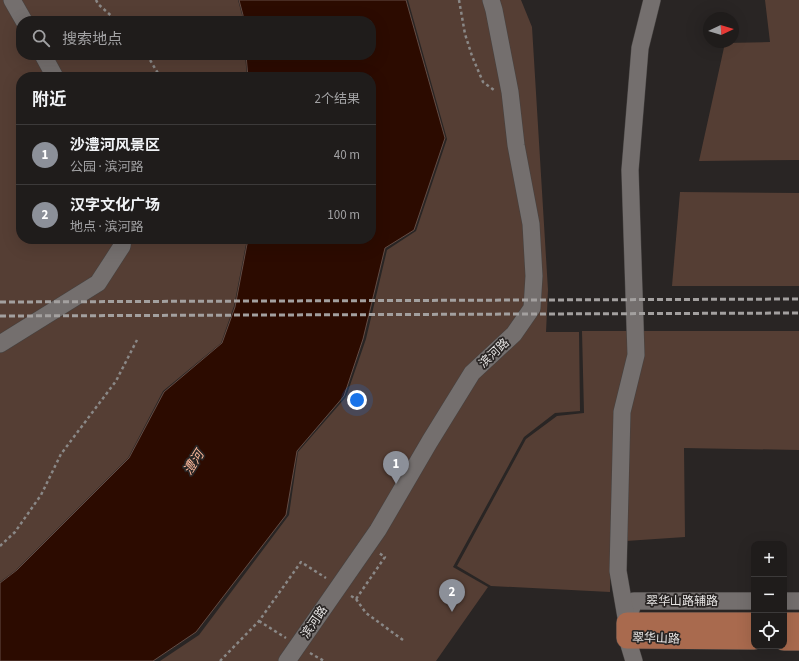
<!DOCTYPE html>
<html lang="zh">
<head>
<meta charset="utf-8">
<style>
	:root { --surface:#1f1c1b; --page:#272524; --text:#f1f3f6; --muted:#a1a1a3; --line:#3c3a3a; --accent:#8c9099 }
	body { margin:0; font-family:"Source Sans 3","Noto Sans SC",sans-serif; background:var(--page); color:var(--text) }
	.controls { position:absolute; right:12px; bottom:12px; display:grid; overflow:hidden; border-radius:8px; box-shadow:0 4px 16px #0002 }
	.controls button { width:36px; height:36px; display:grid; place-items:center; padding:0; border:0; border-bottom:1px solid var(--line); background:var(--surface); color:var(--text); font:20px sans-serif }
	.compass { position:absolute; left:703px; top:12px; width:36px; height:36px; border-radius:50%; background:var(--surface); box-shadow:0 4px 16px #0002; rotate:86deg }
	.you { position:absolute; left:357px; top:400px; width:14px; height:14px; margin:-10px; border:3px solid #fff; border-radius:50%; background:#1a73e8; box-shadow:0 0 0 6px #1a73e833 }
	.badge { display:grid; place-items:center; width:26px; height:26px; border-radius:50%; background:var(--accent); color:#fff; font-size:13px; font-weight:700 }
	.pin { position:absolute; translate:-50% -33px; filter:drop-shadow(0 1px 2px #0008) }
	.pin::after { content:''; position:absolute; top:21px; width:14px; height:12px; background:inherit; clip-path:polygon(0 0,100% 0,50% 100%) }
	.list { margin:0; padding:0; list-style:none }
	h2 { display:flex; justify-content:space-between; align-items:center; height:52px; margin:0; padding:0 16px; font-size:17px }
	h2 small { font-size:13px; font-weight:400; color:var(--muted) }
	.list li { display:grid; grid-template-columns:26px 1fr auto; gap:12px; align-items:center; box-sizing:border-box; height:60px; padding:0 16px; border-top:1px solid var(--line) }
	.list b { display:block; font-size:15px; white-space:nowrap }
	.list p { margin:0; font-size:13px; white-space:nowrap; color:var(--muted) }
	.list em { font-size:13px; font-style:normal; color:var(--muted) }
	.icon { flex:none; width:22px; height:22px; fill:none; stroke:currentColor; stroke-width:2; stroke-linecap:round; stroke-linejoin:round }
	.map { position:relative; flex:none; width:799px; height:661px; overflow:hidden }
	.search { position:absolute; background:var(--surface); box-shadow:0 4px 16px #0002; left:16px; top:16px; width:360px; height:44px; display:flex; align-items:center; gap:10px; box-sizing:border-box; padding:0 14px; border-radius:16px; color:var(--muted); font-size:15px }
	.panel { position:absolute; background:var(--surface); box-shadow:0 4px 16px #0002; left:16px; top:72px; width:360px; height:172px; border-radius:16px }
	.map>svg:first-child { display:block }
	.green { fill:#553e34 }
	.water { fill:#2c0b00; stroke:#644c44 }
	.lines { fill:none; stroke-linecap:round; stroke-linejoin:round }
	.minor-casing { stroke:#454241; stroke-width:18 }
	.major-casing { stroke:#454241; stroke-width:22 }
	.path { stroke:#8a8887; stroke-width:2.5; stroke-dasharray:3 3; stroke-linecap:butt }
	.minor { stroke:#746f6e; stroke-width:17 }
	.major { stroke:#a96a4e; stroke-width:21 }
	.rail { stroke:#a3a09f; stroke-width:3; stroke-dasharray:6 3; stroke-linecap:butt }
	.labels { text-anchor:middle; stroke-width:3.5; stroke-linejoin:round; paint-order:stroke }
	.street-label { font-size:12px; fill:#e7e5e4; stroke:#292524 }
	.water-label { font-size:13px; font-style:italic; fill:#fcb89b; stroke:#292524 }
</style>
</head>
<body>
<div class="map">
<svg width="799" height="661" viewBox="0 0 799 661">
	<rect width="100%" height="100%" fill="#292524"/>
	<g class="green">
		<path d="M 0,0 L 238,0 L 242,15 L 243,21 L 21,21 L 21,55 L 245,55 L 247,77 L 21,77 L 21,239 L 247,239 L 234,306 L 221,343 L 163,391 L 128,458 L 16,570 L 0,582 Z"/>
		<path d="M 408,0 L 521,0 L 532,27 L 548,290 L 546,332 L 579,332 L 580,411 L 555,413 L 524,437 L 453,567 L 488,587 L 436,661 L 160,661 L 199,635 L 289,515 L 298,452 L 346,397 L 366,339 L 387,250 L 416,231 L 447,139 Z"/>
		<path d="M 765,0 L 799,0 L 799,160 L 699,161 L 725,43 L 770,42 Z"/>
		<path d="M 680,192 L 799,193 L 799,286 L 672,286 Z"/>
		<path d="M 582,331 L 799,331 L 799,450 L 684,448 L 685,537 L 611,542 L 610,592 L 491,586 L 457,566 L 526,439 L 557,416 L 584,413 Z"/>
	</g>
	<path class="water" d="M 239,0 L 406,0 L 445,138 L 414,230 L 385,248 L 363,339 L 344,396 L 297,451 L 286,515 L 196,632 L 153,661 L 0,661 L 0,583 L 17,570 L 129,458 L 164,392 L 222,343 L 235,307 L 248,239 L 371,239 L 371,77 L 248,77 L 246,55 L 371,55 L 371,21 L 243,21 L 243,15 Z"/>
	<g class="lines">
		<g class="minor-casing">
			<g id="minor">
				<path d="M 12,0 L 24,21"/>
				<path d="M 43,55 L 55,77"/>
				<path d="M 0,344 L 98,283 L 122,246 L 123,239"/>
				<path d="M 784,601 L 799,601"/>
				<path d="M 627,621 L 634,601 L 754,601"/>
				<path d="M 627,623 L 618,571 L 622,412 L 636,355 L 630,170 L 640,48 L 652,0"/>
				<path d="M 627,638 L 634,661"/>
				<path d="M 287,661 L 378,530 L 430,441 L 472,373 L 514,334 L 532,308 L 534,276 L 531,224 L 516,145 L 510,92 L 494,10 L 491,0"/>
			</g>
		</g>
		<g class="major-casing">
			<g id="major">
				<path d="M 754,623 L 627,623 L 627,638 L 754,639"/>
				<path d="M 784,623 L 799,623"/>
				<path d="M 784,640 L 799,640"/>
			</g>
		</g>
		<g class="path">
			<path d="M 96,0 L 98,4 L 117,21"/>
			<path d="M 459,0 L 465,34 L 472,56 L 483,82 L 494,90"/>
			<path d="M 147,55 L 159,75 L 159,77"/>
			<path d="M 0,546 L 15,532 L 41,495 L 61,454 L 116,381 L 137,340"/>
			<path d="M 351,596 L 356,599 L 385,557 L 379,553"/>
			<path d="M 356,599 L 366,613 L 403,640"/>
			<path d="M 259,621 L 286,638"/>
			<path d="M 310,653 L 324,661"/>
			<path d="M 220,661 L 259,621 L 301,562 L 326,578"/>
		</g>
		<use href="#minor" class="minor"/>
		<use href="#major" class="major"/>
		<g class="rail">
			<path d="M 0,302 L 799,299"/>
			<path d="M 0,316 L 799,313"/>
		</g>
	</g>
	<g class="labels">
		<g class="street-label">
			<text transform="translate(494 353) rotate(-43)" y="4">滨河路</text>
			<text x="682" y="605">翠华山路辅路</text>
			<text transform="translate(314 622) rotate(-56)" y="4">滨河路</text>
			<text transform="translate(656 638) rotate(2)" y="4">翠华山路</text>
		</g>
		<g class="water-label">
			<text transform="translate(193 462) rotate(-58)" y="5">澧河</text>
		</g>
	</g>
</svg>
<div class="controls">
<button>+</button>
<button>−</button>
<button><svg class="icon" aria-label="locate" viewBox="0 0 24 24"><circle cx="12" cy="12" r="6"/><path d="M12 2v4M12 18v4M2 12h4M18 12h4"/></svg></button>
</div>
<svg class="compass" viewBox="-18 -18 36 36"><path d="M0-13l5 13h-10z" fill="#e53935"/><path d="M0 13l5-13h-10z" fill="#a1a1a3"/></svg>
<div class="you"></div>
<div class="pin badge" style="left:396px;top:484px">1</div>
<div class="pin badge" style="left:452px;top:612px">2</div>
<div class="search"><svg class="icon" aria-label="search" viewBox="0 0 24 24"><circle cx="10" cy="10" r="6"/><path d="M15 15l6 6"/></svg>搜索地点</div>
<section class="panel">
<h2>附近<small>2个结果</small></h2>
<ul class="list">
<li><span class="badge">1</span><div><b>沙澧河风景区</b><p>公园 · 滨河路</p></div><em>40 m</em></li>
<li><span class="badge">2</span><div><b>汉字文化广场</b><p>地点 · 滨河路</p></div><em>100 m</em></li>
</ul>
</section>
</div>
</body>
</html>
